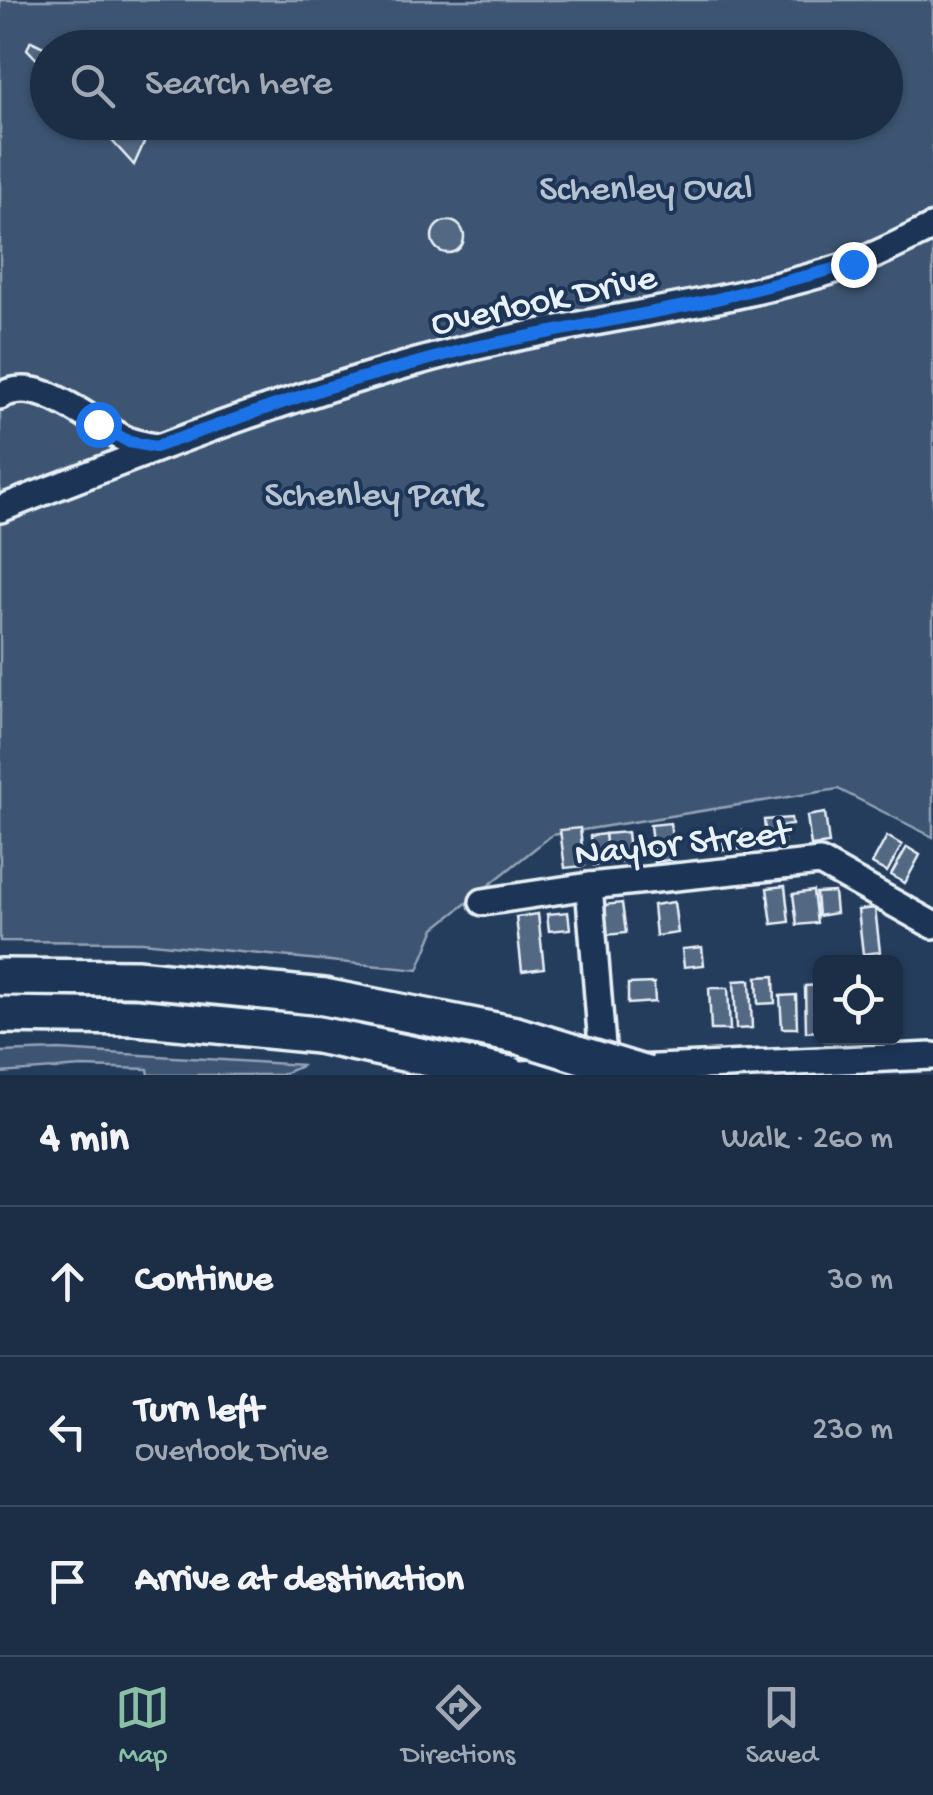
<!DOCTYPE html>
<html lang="en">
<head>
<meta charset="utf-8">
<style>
	:root { --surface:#1c2e46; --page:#293a51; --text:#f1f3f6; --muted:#a0a8b3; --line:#3a4a5f; --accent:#8abfa5 }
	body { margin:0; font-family:"Gochi Hand",sans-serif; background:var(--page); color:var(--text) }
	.controls { position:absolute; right:30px; bottom:30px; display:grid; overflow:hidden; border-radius:15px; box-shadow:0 2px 8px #0004 }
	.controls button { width:90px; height:90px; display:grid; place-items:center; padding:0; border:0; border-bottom:2px solid var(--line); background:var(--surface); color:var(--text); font:50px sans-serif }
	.stop { position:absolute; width:30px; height:30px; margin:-22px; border:8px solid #1a73e8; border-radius:50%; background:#fff }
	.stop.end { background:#1a73e8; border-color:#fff; box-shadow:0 2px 10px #0008 }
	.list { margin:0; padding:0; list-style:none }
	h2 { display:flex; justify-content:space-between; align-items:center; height:130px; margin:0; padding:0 40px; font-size:42px }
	h2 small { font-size:32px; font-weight:400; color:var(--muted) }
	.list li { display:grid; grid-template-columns:65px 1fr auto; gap:30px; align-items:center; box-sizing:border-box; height:150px; padding:0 40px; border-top:2px solid var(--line) }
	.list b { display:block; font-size:38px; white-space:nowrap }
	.list p { margin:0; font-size:32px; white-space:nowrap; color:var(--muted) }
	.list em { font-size:32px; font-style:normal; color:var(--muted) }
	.icon { flex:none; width:55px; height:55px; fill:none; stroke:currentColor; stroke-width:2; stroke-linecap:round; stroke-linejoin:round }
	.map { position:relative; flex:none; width:933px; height:1075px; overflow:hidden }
	.search { position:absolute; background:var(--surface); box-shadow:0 2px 8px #0004; left:30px; right:30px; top:30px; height:110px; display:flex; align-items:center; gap:25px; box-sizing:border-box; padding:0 35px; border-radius:55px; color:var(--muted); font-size:38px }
	.sheet { height:580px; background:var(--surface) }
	nav { display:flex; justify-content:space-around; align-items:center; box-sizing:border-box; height:140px; border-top:2px solid var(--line); background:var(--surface); font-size:28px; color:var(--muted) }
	nav a { display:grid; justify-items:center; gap:5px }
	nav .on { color:var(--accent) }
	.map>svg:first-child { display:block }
	.green { fill:#3e5472; stroke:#93a2b5; stroke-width:2.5; fill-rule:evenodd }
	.building { fill:#536782; stroke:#e8f1f8; stroke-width:2.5 }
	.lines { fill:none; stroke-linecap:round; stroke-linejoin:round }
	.minor-casing { stroke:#e8f1f8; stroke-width:32 }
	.highway-casing { stroke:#e8f1f8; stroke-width:42 }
	.minor { stroke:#1d3557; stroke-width:25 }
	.highway { stroke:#1d3557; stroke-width:35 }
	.highway-bridge-casing { stroke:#e8f1f8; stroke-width:42; stroke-linecap:butt }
	.highway-bridge { stroke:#1d3557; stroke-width:35 }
	.route { stroke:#1a73e8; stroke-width:12 }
	.labels { text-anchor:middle; stroke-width:8; stroke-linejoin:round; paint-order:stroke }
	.park-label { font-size:38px; fill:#b5c2d0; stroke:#1d3557 }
	.street-label { font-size:38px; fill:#e8f1f8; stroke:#1d3557 }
</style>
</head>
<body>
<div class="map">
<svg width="933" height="1075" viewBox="0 0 933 1075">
	<rect width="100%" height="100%" fill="#253d5d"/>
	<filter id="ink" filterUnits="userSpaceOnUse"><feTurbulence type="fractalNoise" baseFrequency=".01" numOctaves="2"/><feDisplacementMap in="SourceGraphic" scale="20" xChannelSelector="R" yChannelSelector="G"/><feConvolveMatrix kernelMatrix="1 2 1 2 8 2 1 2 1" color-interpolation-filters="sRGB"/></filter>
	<g filter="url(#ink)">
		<g class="green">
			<path d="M 0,0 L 933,0 L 933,837 L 838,789 L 552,835 L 435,928 L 418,970 L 142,942 L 0,941 ZM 48,48 L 886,48 L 886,122 L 48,122 Z"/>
			<path d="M 60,1050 L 303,1065 L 281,1075 L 149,1075 L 148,1069 L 82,1067 L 0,1073 L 0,1052 Z"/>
		</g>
		<g class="building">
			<path d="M 31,41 L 48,49 L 48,71 L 27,49 Z"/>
			<path d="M 95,122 L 161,122 L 158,128 L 151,127 L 134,165 Z"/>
			<circle cx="448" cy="237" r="16"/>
			<path d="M 825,813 L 829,844 L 811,846 L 807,816 Z"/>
			<path d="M 791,818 L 792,825 L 782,826 L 784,844 L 767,846 L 764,820 Z"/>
			<path d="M 670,823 L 675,859 L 654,862 L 650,825 Z"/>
			<path d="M 580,828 L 584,866 L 565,868 L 560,830 Z"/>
			<path d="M 742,830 L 744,849 L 723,850 L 721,832 Z"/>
			<path d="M 627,832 L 630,861 L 608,863 L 605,834 Z"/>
			<path d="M 605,834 L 608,863 L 593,865 L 590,836 Z"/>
			<path d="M 887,836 L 902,845 L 887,872 L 872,864 Z"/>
			<path d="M 907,847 L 920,855 L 905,883 L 891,875 Z"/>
			<path d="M 785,886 L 789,922 L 772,924 L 767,888 Z"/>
			<path d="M 813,891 L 817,923 L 797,925 L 793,894 Z"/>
			<path d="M 834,892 L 836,913 L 818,916 L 816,893 Z"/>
			<path d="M 674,902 L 678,933 L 656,936 L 653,905 Z"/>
			<path d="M 622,903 L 626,933 L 606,935 L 603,905 Z"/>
			<path d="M 875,908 L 880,952 L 863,954 L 858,910 Z"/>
			<path d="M 568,912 L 570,929 L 549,931 L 547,914 Z"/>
			<path d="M 538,914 L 544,968 L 522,971 L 516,917 Z"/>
			<path d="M 702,947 L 704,965 L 684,967 L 682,949 Z"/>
			<path d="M 774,976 L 775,1003 L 758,1004 L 757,977 Z"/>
			<path d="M 750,980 L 752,1028 L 736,1029 L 734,981 Z"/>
			<path d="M 654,983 L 655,1002 L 628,1004 L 628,984 Z"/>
			<path d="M 820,985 L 820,1031 L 806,1032 L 805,986 Z"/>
			<path d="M 709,988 L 728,988 L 730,1030 L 711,1030 Z"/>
			<path d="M 796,995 L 797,1028 L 782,1028 L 780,996 Z"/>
		</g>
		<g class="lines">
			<g class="minor-casing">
				<g id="minor">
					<path d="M 0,396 C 39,373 90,422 125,439 C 134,444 146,445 156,447"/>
					<path d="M 0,509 C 153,449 306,389 465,349 C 593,317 725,306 850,265 C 878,255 906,240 933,227"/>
					<path d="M 589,886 L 604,1070"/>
					<path d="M 483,902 L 589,886 L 820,862 L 933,925"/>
					<path d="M 496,1075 L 933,1056"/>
				</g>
			</g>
			<g class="highway-casing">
				<g id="highway">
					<path d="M 0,977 L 136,978 L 324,997"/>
					<path d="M 0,1015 L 135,1017 L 318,1035"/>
				</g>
			</g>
			<use href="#minor" class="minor"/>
			<use href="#highway" class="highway"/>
			<g class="highway-bridge-casing">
				<g id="highway-bridge">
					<path d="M 324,997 L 516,1035 L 647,1075"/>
					<path d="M 318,1035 L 510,1075"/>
				</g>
			</g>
			<use href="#highway-bridge" class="highway-bridge"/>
		</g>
	</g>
	<g class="lines" filter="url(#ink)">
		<path class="route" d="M 98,424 L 129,442 L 155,447 L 325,388 L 470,348 L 705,302 L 853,264"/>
	</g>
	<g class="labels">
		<g class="park-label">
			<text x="646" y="198">Schenley Oval</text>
			<text x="373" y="504">Schenley Park</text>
		</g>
		<g class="street-label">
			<text transform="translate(543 297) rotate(-12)" y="13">Overlook Drive</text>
			<text transform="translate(682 840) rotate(-6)" y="13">Naylor Street</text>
		</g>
	</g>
</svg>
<div class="controls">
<button><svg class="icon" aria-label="locate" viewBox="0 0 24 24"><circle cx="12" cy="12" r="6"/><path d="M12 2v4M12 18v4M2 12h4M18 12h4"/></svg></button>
</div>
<div class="stop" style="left:98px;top:424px"></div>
<div class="stop end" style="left:853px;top:264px"></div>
<div class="search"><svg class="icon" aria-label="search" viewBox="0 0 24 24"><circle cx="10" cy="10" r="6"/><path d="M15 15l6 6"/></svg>Search here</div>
</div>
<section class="sheet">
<h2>4 min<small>Walk · 260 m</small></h2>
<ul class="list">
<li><svg class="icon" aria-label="ahead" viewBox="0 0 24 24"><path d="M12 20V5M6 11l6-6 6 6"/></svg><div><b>Continue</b></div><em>30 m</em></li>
<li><svg class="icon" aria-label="left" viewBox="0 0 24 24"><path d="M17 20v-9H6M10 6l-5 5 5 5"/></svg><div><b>Turn left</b><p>Overlook Drive</p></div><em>230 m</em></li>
<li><svg class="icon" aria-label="arrive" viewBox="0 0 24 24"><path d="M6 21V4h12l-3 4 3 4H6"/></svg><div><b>Arrive at destination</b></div></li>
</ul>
</section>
<nav>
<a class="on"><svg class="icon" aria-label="map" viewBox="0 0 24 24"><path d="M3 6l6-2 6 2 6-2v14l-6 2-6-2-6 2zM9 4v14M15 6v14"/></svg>Map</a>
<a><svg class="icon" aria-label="directions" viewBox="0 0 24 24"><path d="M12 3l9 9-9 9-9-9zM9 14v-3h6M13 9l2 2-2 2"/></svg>Directions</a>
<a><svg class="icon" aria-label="saved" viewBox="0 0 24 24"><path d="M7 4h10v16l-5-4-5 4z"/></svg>Saved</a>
</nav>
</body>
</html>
